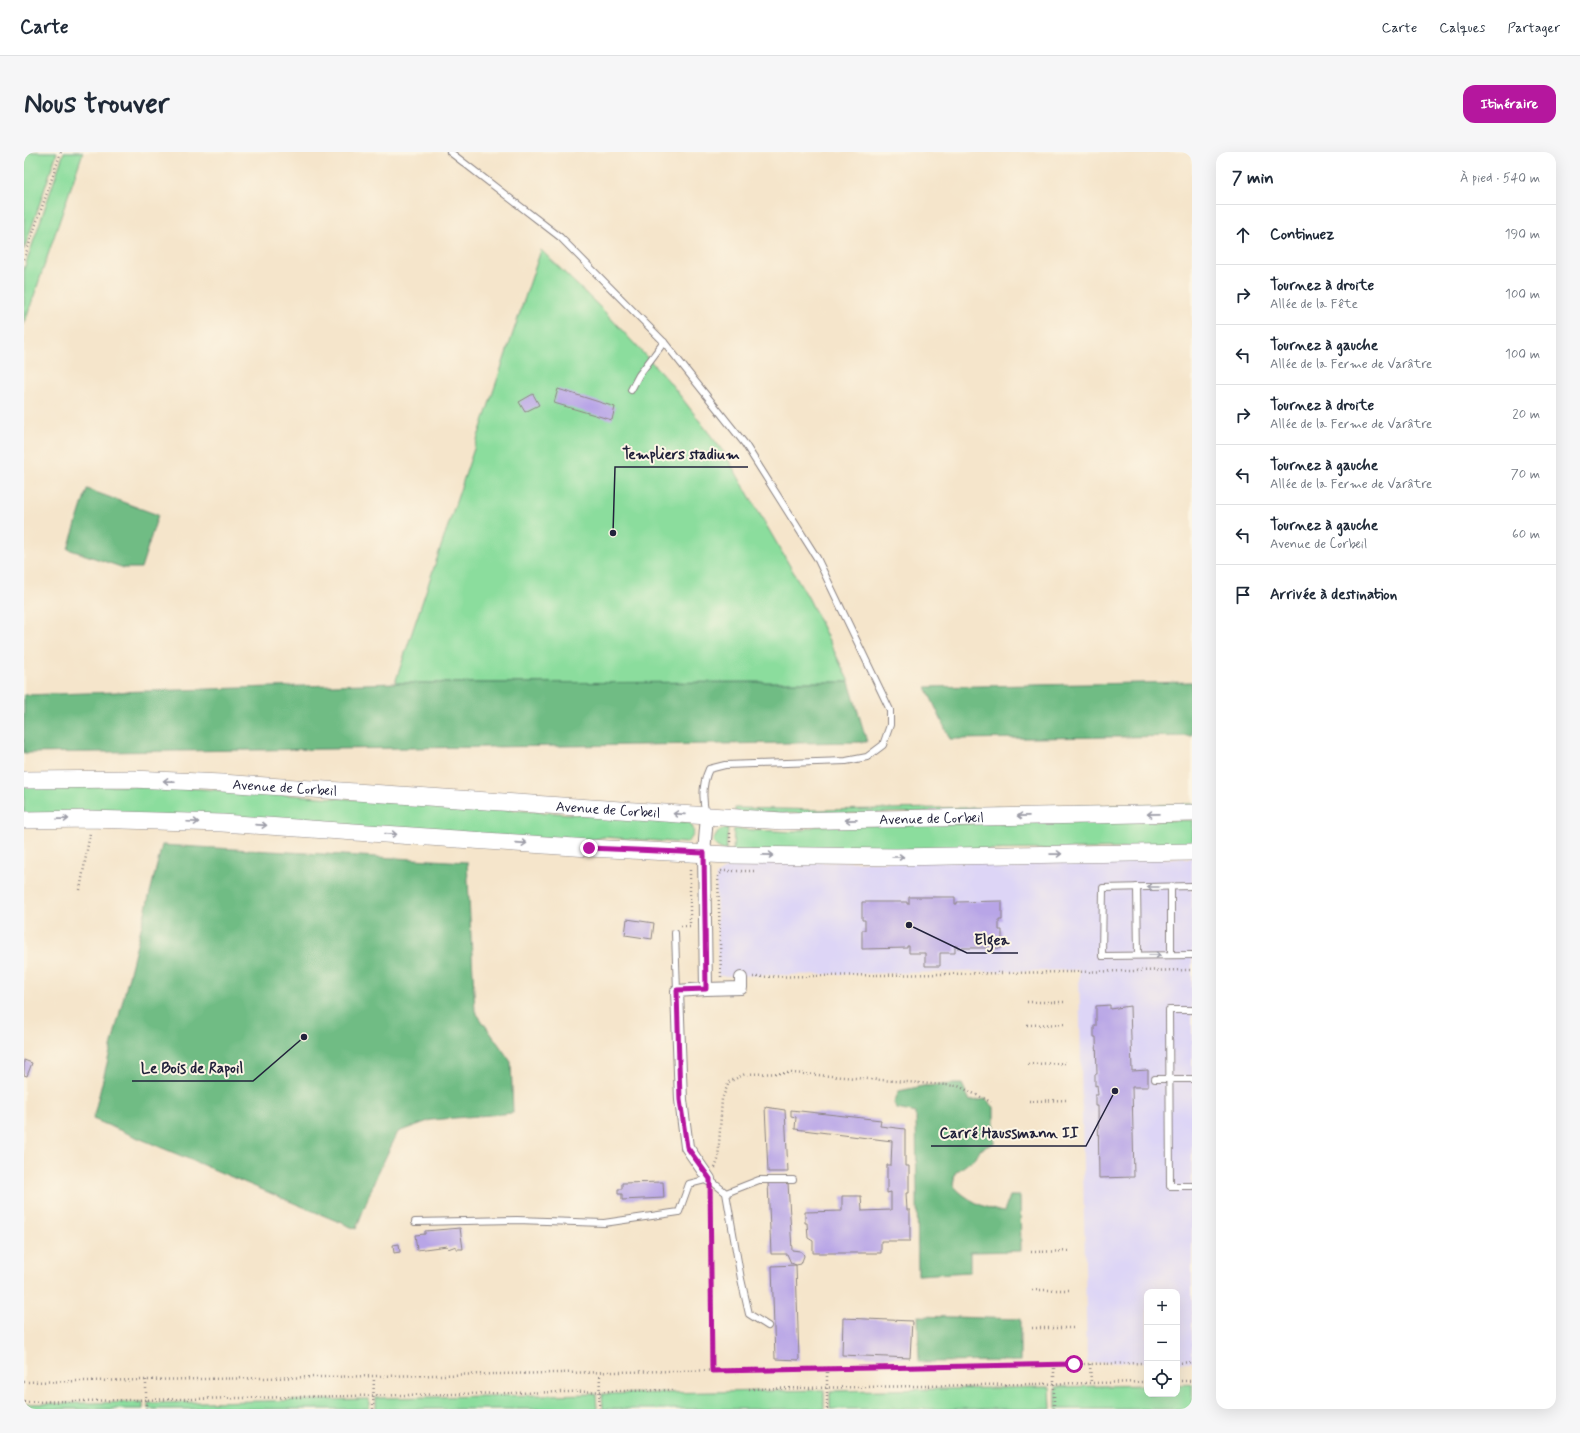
<!DOCTYPE html>
<html lang="fr">
<head>
<meta charset="utf-8">
<style>
	:root { --surface:#fff; --page:#f6f6f7; --text:#1f2937; --muted:#747a83; --line:#e0e1e3; --accent:#b5179e }
	body { margin:0; font-family:Mynerve,sans-serif; background:var(--page); color:var(--text) }
	.controls { position:absolute; right:12px; bottom:12px; display:grid; overflow:hidden; border-radius:8px; box-shadow:0 4px 16px #0002 }
	.controls button { width:36px; height:36px; display:grid; place-items:center; padding:0; border:0; border-bottom:1px solid var(--line); background:var(--surface); color:var(--text); font:20px sans-serif }
	.stop { position:absolute; width:12px; height:12px; margin:-9px; border:3px solid #b5179e; border-radius:50%; background:#fff }
	.stop.end { background:#b5179e; border-color:#fff; box-shadow:0 1px 4px #0008 }
	.list { margin:0; padding:0; list-style:none }
	h2 { display:flex; justify-content:space-between; align-items:center; height:52px; margin:0; padding:0 16px; font-size:17px }
	h2 small { font-size:13px; font-weight:400; color:var(--muted) }
	.list li { display:grid; grid-template-columns:26px 1fr auto; gap:12px; align-items:center; box-sizing:border-box; height:60px; padding:0 16px; border-top:1px solid var(--line) }
	.list b { display:block; font-size:15px; white-space:nowrap }
	.list p { margin:0; font-size:13px; white-space:nowrap; color:var(--muted) }
	.list em { font-size:13px; font-style:normal; color:var(--muted) }
	.icon { flex:none; width:22px; height:22px; fill:none; stroke:currentColor; stroke-width:2; stroke-linecap:round; stroke-linejoin:round }
	.map { position:relative; flex:none; width:1168px; height:1257px; overflow:hidden; border-radius:12px }
	header { display:flex; align-items:center; gap:24px; box-sizing:border-box; height:56px; padding:0 20px; background:var(--surface); border-bottom:1px solid var(--line) }
	header strong { font-size:19px }
	nav { display:flex; gap:22px; margin-inline-start:auto; font-size:14px }
	.intro { display:flex; align-items:center; justify-content:space-between; box-sizing:border-box; height:96px; padding:0 24px }
	h1 { margin:0; font-size:28px }
	.button { padding:10px 18px; border-radius:12px; background:var(--accent); color:#fff; font-size:14px; font-weight:700 }
	main { display:flex; gap:24px; padding:0 24px }
	aside { flex:1; background:var(--surface); border-radius:12px; box-shadow:0 4px 16px #0002 }
	.map>svg:first-child { display:block }
	.built { fill:#ddd5f6 }
	.green { fill:#8bdd9d; stroke:#56806c }
	.forest { fill:#70bc84; stroke:#496f60 }
	.building { fill:#b8a5e7 }
	.lines { fill:none; stroke-linecap:round; stroke-linejoin:round }
	.service-casing { stroke:#8c8483; stroke-width:8 }
	.minor-casing { stroke:#8c8483; stroke-width:14 }
	.secondary-casing { stroke:#8c8483; stroke-width:18 }
	.path { stroke:#8c8483; stroke-width:2.5; stroke-dasharray:1 3; stroke-linecap:butt }
	.service { stroke:#fff; stroke-width:6 }
	.minor { stroke:#fff; stroke-width:12 }
	.secondary { stroke:#fff; stroke-width:17 }
	.oneway { stroke:#9c9ca7 }
	.route { stroke:#b5179e; stroke-width:5 }
	.labels { text-anchor:middle; stroke-width:4; stroke-linejoin:round; paint-order:stroke }
	.street-label { font-size:14px; fill:#22223b; stroke:#fcf5e5 }
	.leader { fill:none; stroke:#22223b; stroke-width:1.5 }
	.callout-dot { fill:#22223b; stroke:#fcf5e5; stroke-width:1.5 }
	.callout-label { font-size:15px; text-anchor:middle; font-weight:bold; fill:#22223b; stroke:#fcf5e5; stroke-width:4; stroke-linejoin:round; paint-order:stroke }
</style>
</head>
<body>
<header>
<strong>Carte</strong>
<nav><a>Carte</a><a>Calques</a><a>Partager</a></nav>
</header>
<div class="intro"><h1>Nous trouver</h1><a class="button">Itinéraire</a></div>
<main>
<div class="map">
<svg width="1168" height="1257" viewBox="0 0 1168 1257">
	<rect width="100%" height="100%" fill="#fcf5e5"/>
	<filter id="ink" filterUnits="userSpaceOnUse"><feTurbulence type="fractalNoise" baseFrequency=".025" numOctaves="2"/><feDisplacementMap in="SourceGraphic" scale="8" xChannelSelector="R" yChannelSelector="G"/><feConvolveMatrix kernelMatrix="1 2 1 2 8 2 1 2 1" color-interpolation-filters="sRGB"/></filter>
	<filter id="wash" filterUnits="userSpaceOnUse"><feTurbulence type="fractalNoise" baseFrequency=".012" numOctaves="4" result="noise"/><feDisplacementMap in="SourceGraphic" scale="16" xChannelSelector="R" yChannelSelector="G"/><feGaussianBlur stdDeviation="0.9" result="paint"/><feColorMatrix in="noise" values="0 0 0 0 0 0 0 0 0 0 0 0 0 0 0 0 0 1.4 0 .05"/><feComposite in="paint" operator="in"/></filter>
	<g filter="url(#wash)">
		<rect width="100%" height="100%" fill="#f5e5cb"/>
		<path class="built" d="M 1168,706 L 1168,1210 L 1153,1210 L 1153,1140 L 1123,1140 L 1123,1210 L 1063,1211 L 1055,818 L 694,824 L 692,723 L 709,711 Z"/>
		<g class="green">
			<path d="M 0,0 L 33,0 L 0,98 Z"/>
			<path d="M 40,0 L 59,0 L 0,173 L 0,117 Z"/>
			<path d="M 517,98 L 580,159 L 644,228 L 701,302 L 785,447 L 825,530 L 371,531 Z"/>
			<path d="M 0,634 L 134,634 L 665,670 C 672,678 671,684 662,691 L 579,685 L 565,689 L 0,662 Z"/>
			<path d="M 1168,652 L 1168,656 L 793,662 L 711,660 L 711,656 L 797,658 Z"/>
			<path d="M 1168,668 L 1168,696 L 709,700 L 710,677 L 772,680 L 792,674 Z"/>
			<path d="M 699,677 L 704,677 L 702,699 C 695,696 691,695 689,688 L 695,679 Z"/>
			<path d="M 1168,1232 L 1168,1257 L 1032,1257 L 1032,1235 L 1123,1233 L 1123,1242 L 1153,1242 L 1153,1233 Z"/>
			<path d="M 1026,1235 L 1027,1257 L 806,1257 L 806,1239 Z"/>
			<path d="M 800,1238 L 800,1257 L 579,1257 L 578,1242 Z"/>
			<path d="M 572,1242 L 573,1257 L 352,1257 L 352,1246 Z"/>
			<path d="M 345,1247 L 345,1257 L 124,1257 L 124,1251 Z"/>
			<path d="M 119,1250 L 119,1257 L 0,1257 L 0,1252 Z"/>
		</g>
		<g class="forest">
			<path d="M 63,337 L 134,363 L 117,416 L 100,416 L 44,397 Z"/>
			<path d="M 825,530 L 843,590 L 0,601 L 0,543 L 371,531 Z"/>
			<path d="M 1168,530 L 1168,584 L 926,587 L 902,535 Z"/>
			<path d="M 138,693 L 443,710 L 451,859 L 487,910 L 489,961 L 407,968 L 374,980 L 352,1025 L 332,1077 L 69,967 Z"/>
			<path d="M 930,932 L 938,932 L 946,949 L 962,947 L 970,955 L 970,991 L 957,997 L 951,1006 L 931,1021 L 929,1033 C 940,1047 962,1057 980,1060 L 986,1044 L 996,1044 L 997,1099 L 946,1100 L 946,1120 L 894,1123 L 892,961 L 873,957 L 870,951 L 875,939 L 899,934 Z"/>
			<path d="M 894,1164 L 996,1167 L 996,1209 L 895,1210 Z"/>
		</g>
		<g id="blocks">
			<g class="building">
				<path d="M 534,237 L 591,255 L 588,268 L 530,251 Z"/>
				<path d="M 509,242 L 515,253 L 501,260 L 495,250 Z"/>
				<path d="M 885,745 L 931,745 L 931,752 L 933,752 L 933,750 L 978,749 L 978,768 L 975,768 L 975,778 L 978,778 L 978,796 L 933,796 L 933,794 L 931,794 L 931,801 L 916,801 L 916,814 L 901,814 L 901,801 L 885,801 L 885,794 L 883,794 L 883,796 L 838,797 L 838,778 L 841,778 L 841,768 L 838,768 L 838,750 L 883,750 L 883,752 L 885,752 Z"/>
				<path d="M 603,767 L 630,771 L 628,787 L 601,783 Z"/>
				<path d="M 1086,853 L 1086,857 L 1106,854 L 1108,919 L 1124,918 L 1124,935 L 1108,935 L 1110,1025 L 1075,1026 L 1074,954 L 1071,954 L 1071,943 L 1074,943 L 1073,933 L 1071,934 L 1071,922 L 1073,922 L 1072,885 L 1070,885 L 1070,874 L 1072,874 L 1072,854 Z"/>
				<path d="M 0,908 L 8,911 L 3,924 L 0,923 Z"/>
				<path d="M 741,955 L 761,958 L 764,1020 L 744,1020 Z"/>
				<path d="M 767,958 L 857,968 L 856,974 L 881,977 L 881,1014 L 885,1014 L 885,1041 L 882,1041 L 883,1058 L 886,1058 L 886,1089 L 857,1089 L 857,1101 L 789,1101 L 789,1089 L 784,1086 L 783,1071 L 781,1071 L 781,1060 L 818,1059 L 818,1044 L 837,1044 L 838,1059 L 867,1058 L 867,1040 L 863,1041 L 863,1013 L 867,1013 L 868,989 L 771,977 L 772,965 L 767,964 Z"/>
				<path d="M 639,1030 L 640,1046 L 598,1048 L 598,1042 L 594,1042 L 594,1037 L 598,1037 L 598,1031 Z"/>
				<path d="M 744,1030 L 764,1031 L 768,1098 L 776,1099 L 779,1101 L 780,1104 L 777,1112 L 772,1113 L 767,1111 L 763,1102 L 747,1102 Z"/>
				<path d="M 436,1076 L 439,1097 L 432,1097 L 432,1094 L 424,1097 L 423,1094 L 393,1098 L 391,1083 L 401,1082 L 401,1079 Z"/>
				<path d="M 375,1092 L 376,1100 L 370,1101 L 369,1093 Z"/>
				<path d="M 772,1113 L 775,1208 L 751,1207 L 748,1114 Z"/>
				<path d="M 819,1166 L 888,1169 L 886,1206 L 818,1203 Z"/>
			</g>
		</g>
	</g>
	<g filter="url(#ink)">
		<use href="#blocks" fill-opacity="0" stroke="#8c8483" stroke-width="1"/>
		<g class="lines">
			<g class="service-casing">
				<g id="service">
					<path d="M 426,0 L 536,85 L 640,190"/>
					<path d="M 607,238 L 615,223 L 640,190 L 721,292 L 793,406 L 866,558 L 866,573 L 859,593 L 843,605 L 822,609 L 701,613 L 685,617 C 678,632 678,647 682,663"/>
					<path d="M 1168,734 L 1079,736 L 1078,804 L 1168,803"/>
					<path d="M 1113,735 L 1114,803"/>
					<path d="M 1147,735 L 1147,803"/>
					<path d="M 651,781 L 653,839"/>
					<path d="M 1168,858 L 1145,858 L 1146,1034 L 1168,1034"/>
					<path d="M 1131,927 L 1168,927"/>
					<path d="M 702,1041 L 735,1028 L 769,1028"/>
					<path d="M 391,1070 L 493,1068 L 580,1071 L 655,1060 L 665,1032 L 685,1027 L 702,1041 L 717,1127 L 725,1162 L 744,1174"/>
				</g>
			</g>
			<g class="minor-casing">
				<g id="minor">
					<path d="M 683,664 L 680,701 L 682,837 L 653,839 L 657,948 L 663,995 L 685,1027"/>
					<path d="M 682,837 L 717,836 L 717,826"/>
				</g>
			</g>
			<g class="secondary-casing">
				<g id="secondary">
					<path id="s1" d="M 0,628 L 109,627 L 198,631 L 758,669 L 1168,661"/>
					<path d="M 0,668 L 66,667 L 198,671 L 565,696 L 705,703 L 872,705 L 1168,700"/>
				</g>
			</g>
			<g class="path">
				<path d="M 0,107 L 37,0"/>
				<path d="M 706,690 L 706,679"/>
				<path d="M 697,719 L 732,719"/>
				<path d="M 56,738 L 66,681"/>
				<path d="M 657,774 L 666,774 L 666,716"/>
				<path d="M 697,825 L 694,724 L 699,719"/>
				<path d="M 729,825 L 1168,818"/>
				<path d="M 1003,850 L 1043,850"/>
				<path d="M 1003,873 L 1043,872"/>
				<path d="M 1004,912 L 1043,911"/>
				<path d="M 1005,949 L 1044,948"/>
				<path d="M 691,1016 L 694,1008 L 698,947 L 705,930 L 721,922 L 768,921 L 934,934 L 967,950"/>
				<path d="M 686,1040 L 688,1219"/>
				<path d="M 1007,1100 L 1047,1099"/>
				<path d="M 1008,1138 L 1048,1138"/>
				<path d="M 1008,1176 L 1049,1176"/>
				<path d="M 1153,1211 L 1168,1210"/>
				<path d="M 1066,1212 L 1067,1231"/>
				<path d="M 1153,1229 L 1168,1229"/>
				<path d="M 0,1230 L 1123,1211"/>
				<path d="M 725,1237 L 1123,1230"/>
				<path d="M 0,1250 L 649,1238"/>
				<path d="M 122,1257 L 122,1228"/>
				<path d="M 349,1257 L 350,1225"/>
				<path d="M 575,1257 L 576,1221"/>
				<path d="M 803,1257 L 803,1217"/>
				<path d="M 1030,1257 L 1030,1213"/>
			</g>
			<use href="#service" class="service"/>
			<use href="#minor" class="minor"/>
			<use href="#secondary" class="secondary"/>
		</g>
		<defs><path id="oneway-shaft" d="M-6 0H5M1.5-3L5.5 0L1.5 3" fill="none" stroke-width="1.6" stroke-linecap="round" stroke-linejoin="round"/></defs>
		<g class="oneway">
			<use href="#oneway-shaft" transform="translate(145 629) rotate(-178)"/>
			<use href="#oneway-shaft" transform="translate(655 662) rotate(-176)"/>
			<use href="#oneway-shaft" transform="translate(1129 662) rotate(179)"/>
			<use href="#oneway-shaft" transform="translate(999 664) rotate(179)"/>
			<use href="#oneway-shaft" transform="translate(39 667) rotate(-1)"/>
			<use href="#oneway-shaft" transform="translate(827 668) rotate(179)"/>
			<use href="#oneway-shaft" transform="translate(169 670) rotate(2)"/>
			<use href="#oneway-shaft" transform="translate(237 673) rotate(4)"/>
			<use href="#oneway-shaft" transform="translate(367 682) rotate(4)"/>
			<use href="#oneway-shaft" transform="translate(497 691) rotate(4)"/>
			<use href="#oneway-shaft" transform="translate(1032 702) rotate(-1)"/>
			<use href="#oneway-shaft" transform="translate(744 703) rotate(1)"/>
			<use href="#oneway-shaft" transform="translate(874 705)"/>
			<use href="#oneway-shaft" transform="translate(1129 735) rotate(180)"/>
			<use href="#oneway-shaft" transform="translate(1131 803) rotate(-1)"/>
		</g>
	</g>
	<g class="lines" filter="url(#ink)">
		<path class="route" d="M 565,696 L 680,701 L 682,837 L 653,838 L 656,948 L 663,995 L 686,1027 L 688,1219 L 1050,1212"/>
	</g>
	<g class="labels">
		<g class="street-label">
			<text dy="5" stroke="none"><textPath href="#s1" startOffset="261">Avenue de Corbeil</textPath></text>
			<text dy="5" stroke="none"><textPath href="#s1" startOffset="585">Avenue de Corbeil</textPath></text>
			<text dy="5" stroke="none"><textPath href="#s1" startOffset="909">Avenue de Corbeil</textPath></text>
		</g>
	</g>
	<path class="leader" d="M589 381L591 315H724M885 773L943 801H994M280 885L229 929H108M1091 939L1062 994H907"/>
	<g class="callout-dot">
		<circle cx="589" cy="381" r="4"/>
		<circle cx="885" cy="773" r="4"/>
		<circle cx="280" cy="885" r="4"/>
		<circle cx="1091" cy="939" r="4"/>
	</g>
	<g class="callout-label">
		<text x="657" y="307">Templiers stadium</text>
		<text x="968" y="793">Elgea</text>
		<text x="168" y="921">Le Bois de Rapoil</text>
		<text x="985" y="986">Carré Haussmann II</text>
	</g>
</svg>
<div class="controls">
<button>+</button>
<button>−</button>
<button><svg class="icon" aria-label="locate" viewBox="0 0 24 24"><circle cx="12" cy="12" r="6"/><path d="M12 2v4M12 18v4M2 12h4M18 12h4"/></svg></button>
</div>
<div class="stop" style="left:1050px;top:1212px"></div>
<div class="stop end" style="left:565px;top:696px"></div>
</div>
<aside>
<h2>7 min<small>À pied · 540 m</small></h2>
<ul class="list">
<li><svg class="icon" aria-label="ahead" viewBox="0 0 24 24"><path d="M12 20V5M6 11l6-6 6 6"/></svg><div><b>Continuez</b></div><em>190 m</em></li>
<li><svg class="icon" aria-label="right" viewBox="0 0 24 24"><path d="M7 20v-9h11M14 6l5 5-5 5"/></svg><div><b>Tournez à droite</b><p>Allée de la Fête</p></div><em>100 m</em></li>
<li><svg class="icon" aria-label="left" viewBox="0 0 24 24"><path d="M17 20v-9H6M10 6l-5 5 5 5"/></svg><div><b>Tournez à gauche</b><p>Allée de la Ferme de Varâtre</p></div><em>100 m</em></li>
<li><svg class="icon" aria-label="right" viewBox="0 0 24 24"><path d="M7 20v-9h11M14 6l5 5-5 5"/></svg><div><b>Tournez à droite</b><p>Allée de la Ferme de Varâtre</p></div><em>20 m</em></li>
<li><svg class="icon" aria-label="left" viewBox="0 0 24 24"><path d="M17 20v-9H6M10 6l-5 5 5 5"/></svg><div><b>Tournez à gauche</b><p>Allée de la Ferme de Varâtre</p></div><em>70 m</em></li>
<li><svg class="icon" aria-label="left" viewBox="0 0 24 24"><path d="M17 20v-9H6M10 6l-5 5 5 5"/></svg><div><b>Tournez à gauche</b><p>Avenue de Corbeil</p></div><em>60 m</em></li>
<li><svg class="icon" aria-label="arrive" viewBox="0 0 24 24"><path d="M6 21V4h12l-3 4 3 4H6"/></svg><div><b>Arrivée à destination</b></div></li>
</ul>
</aside>
</main>
</body>
</html>
